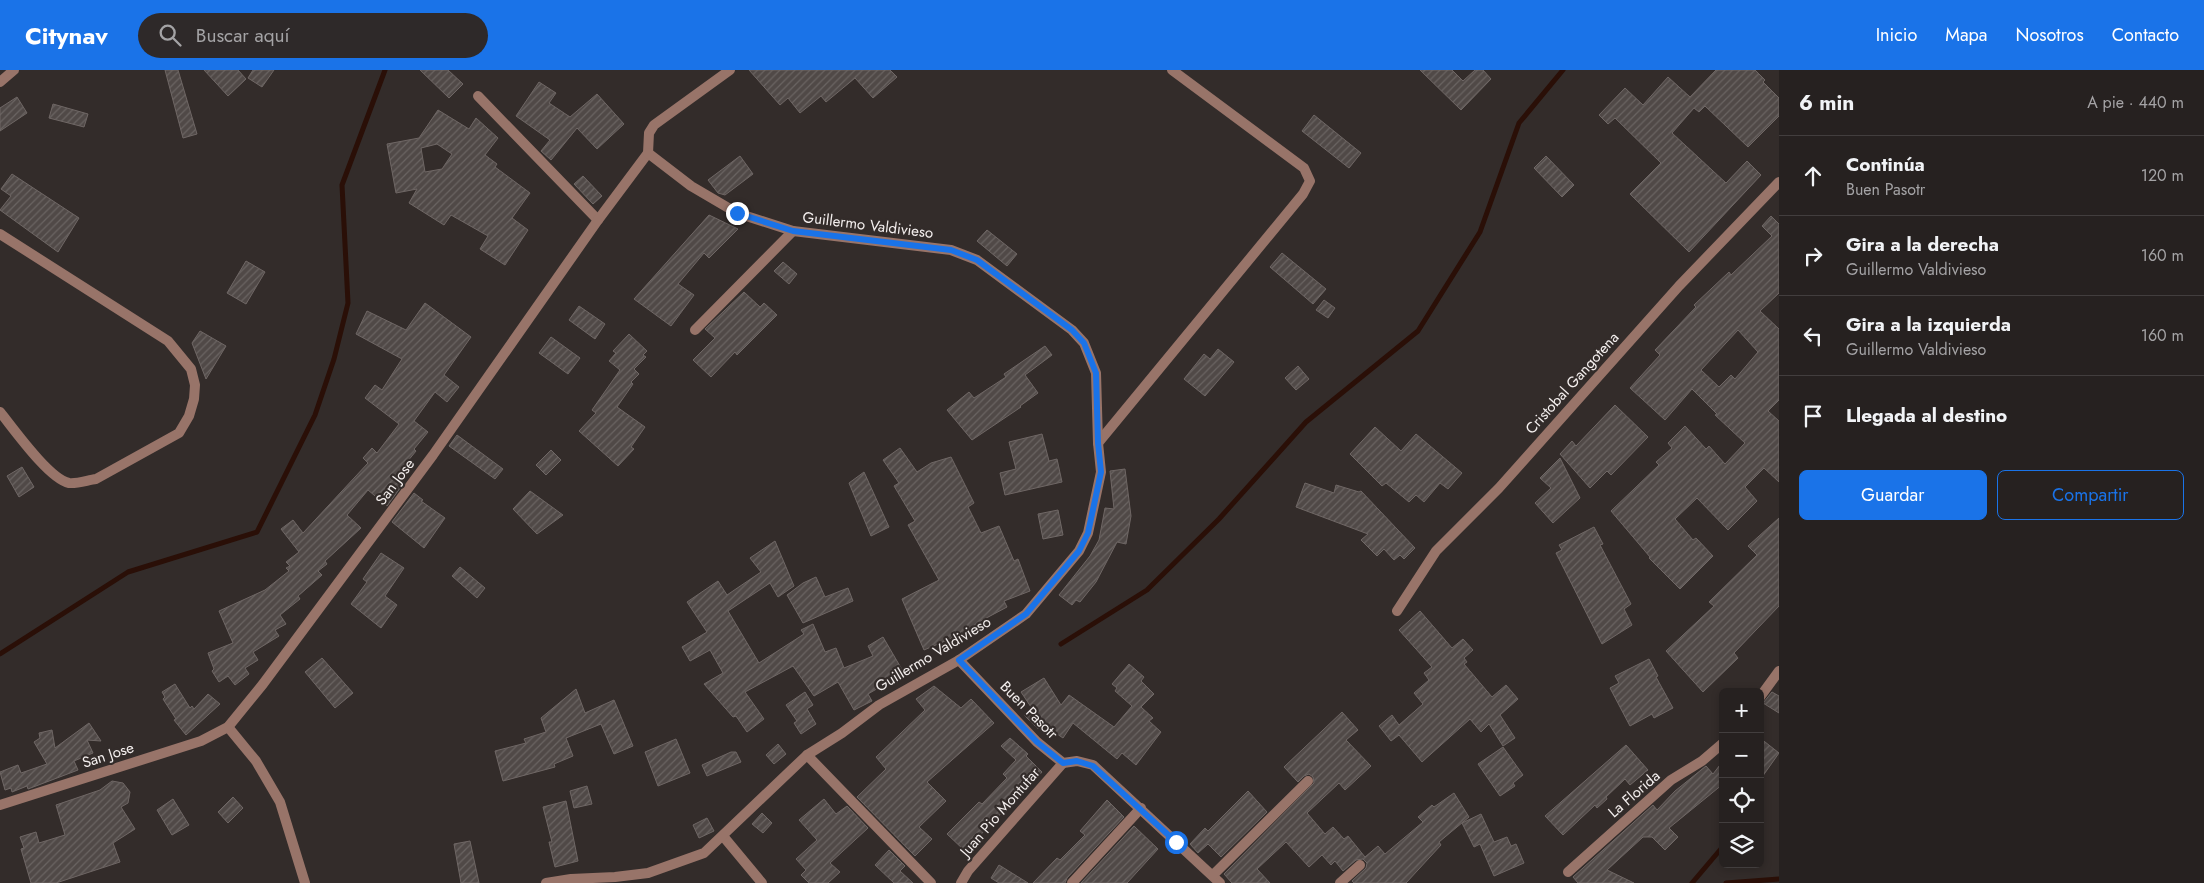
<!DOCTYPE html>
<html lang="es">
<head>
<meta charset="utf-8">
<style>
	:root { --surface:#262120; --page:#2e2929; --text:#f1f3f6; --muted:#a4a3a5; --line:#423e3e; --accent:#1a73e8 }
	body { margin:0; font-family:Jost,sans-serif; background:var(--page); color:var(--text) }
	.controls { position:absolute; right:15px; bottom:15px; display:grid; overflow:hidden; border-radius:8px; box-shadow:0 2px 8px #0003 }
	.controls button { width:45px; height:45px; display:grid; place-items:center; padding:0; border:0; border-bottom:1px solid var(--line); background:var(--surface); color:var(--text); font:25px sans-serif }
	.stop { position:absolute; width:15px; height:15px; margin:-11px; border:4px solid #1a73e8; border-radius:50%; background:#fff }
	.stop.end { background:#1a73e8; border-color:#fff; box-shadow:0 1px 5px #0008 }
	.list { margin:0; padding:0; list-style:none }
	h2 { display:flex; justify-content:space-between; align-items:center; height:65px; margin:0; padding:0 20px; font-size:21px }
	h2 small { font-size:16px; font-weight:400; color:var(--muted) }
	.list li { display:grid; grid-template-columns:32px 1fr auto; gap:15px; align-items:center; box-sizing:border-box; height:80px; padding:0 20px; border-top:1px solid var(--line) }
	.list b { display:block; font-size:19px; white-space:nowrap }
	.list p { margin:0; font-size:16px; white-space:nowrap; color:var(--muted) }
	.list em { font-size:16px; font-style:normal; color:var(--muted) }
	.actions { display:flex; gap:10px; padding:15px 20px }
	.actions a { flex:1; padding:11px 0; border:1px solid var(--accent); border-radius:8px; text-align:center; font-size:18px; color:var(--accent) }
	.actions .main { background:var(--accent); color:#fff }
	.icon { flex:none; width:28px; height:28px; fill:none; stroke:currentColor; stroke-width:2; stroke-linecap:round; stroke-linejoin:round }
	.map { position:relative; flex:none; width:1779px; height:813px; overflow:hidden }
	header { display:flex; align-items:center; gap:30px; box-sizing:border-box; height:70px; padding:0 25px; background:var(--accent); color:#fff }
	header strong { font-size:24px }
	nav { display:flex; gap:28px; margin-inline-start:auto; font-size:18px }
	.search { width:350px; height:45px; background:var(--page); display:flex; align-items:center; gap:12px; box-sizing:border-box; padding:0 18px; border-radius:28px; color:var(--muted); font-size:19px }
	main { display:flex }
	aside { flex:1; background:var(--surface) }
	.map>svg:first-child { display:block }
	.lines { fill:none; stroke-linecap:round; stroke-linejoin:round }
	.stream { stroke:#2a0f07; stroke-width:5 }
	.building { fill:url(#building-hatch); stroke:#6f6765; fill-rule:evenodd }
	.street { stroke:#987469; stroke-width:10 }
	.route { stroke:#1a73e8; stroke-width:6 }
	.labels { text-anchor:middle; stroke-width:4.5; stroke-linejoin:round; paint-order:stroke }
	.street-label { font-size:15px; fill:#f4efee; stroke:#332c2a }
</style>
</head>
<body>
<header>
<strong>Citynav</strong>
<div class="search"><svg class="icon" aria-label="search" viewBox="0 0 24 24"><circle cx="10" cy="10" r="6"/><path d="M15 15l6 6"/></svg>Buscar aquí</div>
<nav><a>Inicio</a><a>Mapa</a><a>Nosotros</a><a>Contacto</a></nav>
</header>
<main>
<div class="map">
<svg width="1779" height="813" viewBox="0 0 1779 813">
	<defs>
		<pattern id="building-hatch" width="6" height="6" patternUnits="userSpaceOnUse" patternTransform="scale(1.25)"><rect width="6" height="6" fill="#504947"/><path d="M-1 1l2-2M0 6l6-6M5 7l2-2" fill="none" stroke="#6a6462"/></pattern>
	</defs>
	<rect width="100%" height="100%" fill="#332c2a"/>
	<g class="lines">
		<g class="stream">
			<path d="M 1061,574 L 1147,520 L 1219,449 L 1306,352 L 1418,261 L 1480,162 L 1519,53 L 1563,0"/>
			<path d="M 0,584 L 128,502 L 257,462 L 315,345 L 334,289 L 348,233 L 342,115 L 385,0"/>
			<path d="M 1692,813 L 1720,780"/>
			<path d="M 1726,813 L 1779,809"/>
		</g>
	</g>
	<g class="building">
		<path d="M 165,0 L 178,0 L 197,64 L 183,68 Z"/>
		<path d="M 204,0 L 238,0 L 246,9 L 228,26 Z"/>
		<path d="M 253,0 L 274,0 L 262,17 L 248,8 Z"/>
		<path d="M 420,0 L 448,0 L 463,14 L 449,28 Z"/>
		<path d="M 749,0 L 890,0 L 897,7 L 873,28 L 855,8 L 826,32 L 821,26 L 800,43 L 788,28 L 780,35 Z"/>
		<path d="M 1420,0 L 1452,0 L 1463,11 L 1475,0 L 1483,0 L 1491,9 L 1461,40 Z"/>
		<path d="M 1716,0 L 1755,0 L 1765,10 L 1763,12 L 1779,28 L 1779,46 L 1748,77 L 1705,36 L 1699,42 L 1694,38 L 1672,63 L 1726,113 L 1747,91 L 1761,105 L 1689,182 L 1630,124 L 1661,93 L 1615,48 L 1608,54 L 1599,45 L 1625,18 L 1643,35 L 1668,7 L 1690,27 Z"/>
		<path d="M 539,12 L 556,23 L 549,33 L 570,47 L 597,24 L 624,54 L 597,79 L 577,58 L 551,90 L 541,81 L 550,70 L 516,46 Z"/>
		<path d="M 17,27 L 27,43 L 0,61 L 0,38 Z"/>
		<path d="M 53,34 L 88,44 L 84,57 L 49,48 Z"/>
		<path d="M 438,40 L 469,59 L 476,48 L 498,68 L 485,85 L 497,94 L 495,97 L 530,123 L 512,148 L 528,160 L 505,195 L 480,179 L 488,166 L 451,145 L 444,155 L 409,133 L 417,119 L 396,123 L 387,74 L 419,68 ZM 437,74 L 452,84 L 442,99 L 425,102 L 421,78 Z"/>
		<path d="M 1314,45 L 1361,83 L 1349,98 L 1302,61 Z"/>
		<path d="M 740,86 L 753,104 L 725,125 L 718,123 L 708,110 Z"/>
		<path d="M 1546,86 L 1574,115 L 1562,127 L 1534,98 Z"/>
		<path d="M 12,104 L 79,148 L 58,182 L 0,140 L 11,126 L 1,119 Z"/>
		<path d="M 583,106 L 602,126 L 593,134 L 574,114 Z"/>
		<path d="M 709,145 L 738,159 L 709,188 L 704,183 L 678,214 L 694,225 L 671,256 L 634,229 Z"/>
		<path d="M 1771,146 L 1779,154 L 1779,223 L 1760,241 L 1779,259 L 1779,330 L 1768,341 L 1779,351 L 1779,412 L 1764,398 L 1745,417 L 1757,431 L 1728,460 L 1697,428 L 1675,449 L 1693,470 L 1696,468 L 1713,486 L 1680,519 L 1649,488 L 1650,487 L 1611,441 L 1659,395 L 1656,392 L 1672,378 L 1668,373 L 1685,356 L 1706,379 L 1709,376 L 1725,394 L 1745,373 L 1715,345 L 1717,344 L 1692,319 L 1665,350 L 1630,318 L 1660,285 L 1655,280 L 1696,237 L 1694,235 L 1729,202 L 1731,205 L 1772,166 L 1762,156 ZM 1738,260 L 1758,282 L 1735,309 L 1731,305 L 1719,317 L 1701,300 Z"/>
		<path d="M 987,160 L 1017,184 L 1007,196 L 977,171 Z"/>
		<path d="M 1282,183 L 1326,219 L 1313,234 L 1270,197 Z"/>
		<path d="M 246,191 L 265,202 L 246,234 L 227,223 Z"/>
		<path d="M 783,192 L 797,204 L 789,214 L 774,201 Z"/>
		<path d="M 744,222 L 760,237 L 764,233 L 777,245 L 737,285 L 735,282 L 711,307 L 693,290 L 715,268 L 705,259 Z"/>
		<path d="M 1324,230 L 1335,238 L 1328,248 L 1316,240 Z"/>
		<path d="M 425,233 L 471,267 L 444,305 L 459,317 L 447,332 L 435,322 L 414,351 L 428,362 L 414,379 L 416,381 L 394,408 L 403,414 L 387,436 L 368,420 L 347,445 L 361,458 L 325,491 L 327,494 L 318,501 L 322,505 L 298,526 L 300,529 L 280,545 L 286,554 L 275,560 L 279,566 L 253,582 L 258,590 L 245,598 L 249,604 L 235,615 L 228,606 L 219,612 L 212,601 L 214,599 L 208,583 L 233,573 L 219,541 L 265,520 L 289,501 L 286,498 L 290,496 L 286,492 L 299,482 L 281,459 L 293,450 L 303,463 L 368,393 L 363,388 L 372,378 L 377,383 L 399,354 L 365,328 L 375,315 L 382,320 L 402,289 L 356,264 L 367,241 L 406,260 Z"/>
		<path d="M 579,236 L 605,254 L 595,269 L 569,250 Z"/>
		<path d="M 200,261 L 226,276 L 206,309 L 192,273 Z"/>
		<path d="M 629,264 L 647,281 L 643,285 L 646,287 L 634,299 L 639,304 L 631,312 L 633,314 L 617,337 L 645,357 L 631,377 L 634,379 L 618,396 L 579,361 L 596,343 L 592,340 L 620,300 L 609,291 L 616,283 L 613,281 Z"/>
		<path d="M 551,267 L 580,288 L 568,304 L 539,283 Z"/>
		<path d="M 1045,276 L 1052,285 L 1025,305 L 1038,323 L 1020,336 L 1021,337 L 972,370 L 947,340 L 969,322 L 974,328 L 1006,307 L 1004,304 Z"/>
		<path d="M 1218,279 L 1234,292 L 1205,326 L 1184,309 L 1204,284 L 1210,289 Z"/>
		<path d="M 1298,296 L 1309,309 L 1296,320 L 1285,308 Z"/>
		<path d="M 1615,335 L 1648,367 L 1611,405 L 1607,401 L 1590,418 L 1560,384 L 1572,371 L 1576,376 Z"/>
		<path d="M 1375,357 L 1401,381 L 1416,364 L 1462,403 L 1448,419 L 1440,413 L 1424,432 L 1416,425 L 1409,432 L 1386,413 L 1382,416 L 1350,384 Z"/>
		<path d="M 1042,364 L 1049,391 L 1057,389 L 1062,412 L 1005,425 L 1000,403 L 1016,399 L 1009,372 Z"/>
		<path d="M 457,365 L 503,399 L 495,409 L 449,376 Z"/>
		<path d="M 900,378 L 917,402 L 931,393 L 951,387 L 974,433 L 968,437 L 981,463 L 999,456 L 1014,491 L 1018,489 L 1030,521 L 1004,531 L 1007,537 L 977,553 L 978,557 L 924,580 L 902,529 L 939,510 L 908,455 L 915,451 L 894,416 L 899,413 L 883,390 Z"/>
		<path d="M 551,380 L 561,390 L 546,405 L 536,395 Z"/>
		<path d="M 1560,388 L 1580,428 L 1553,453 L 1535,433 L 1551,418 L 1540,408 Z"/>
		<path d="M 22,397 L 34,417 L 19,427 L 7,406 Z"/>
		<path d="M 1125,399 L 1131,446 L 1126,474 L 1117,472 L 1096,512 L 1080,532 L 1076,530 L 1072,535 L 1059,525 L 1090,486 L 1099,470 L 1105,438 L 1114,439 L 1110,401 Z"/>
		<path d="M 864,402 L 889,457 L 871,466 L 849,413 Z"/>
		<path d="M 1305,413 L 1334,423 L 1336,415 L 1359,422 L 1361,421 L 1415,478 L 1404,489 L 1400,485 L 1394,490 L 1384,479 L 1377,486 L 1361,470 L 1368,464 L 1296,437 Z"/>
		<path d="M 530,421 L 563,445 L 537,464 L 513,439 Z"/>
		<path d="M 414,423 L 423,430 L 421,431 L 445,448 L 424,478 L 392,452 Z"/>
		<path d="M 1058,440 L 1063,465 L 1043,469 L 1038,444 Z"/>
		<path d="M 1779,448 L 1779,536 L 1734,583 L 1738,588 L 1703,622 L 1666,581 L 1714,536 L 1709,532 L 1757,485 L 1748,476 Z"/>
		<path d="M 1594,457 L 1603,474 L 1600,475 L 1631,534 L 1624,539 L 1632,555 L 1602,574 L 1556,483 L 1562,480 L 1559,475 Z"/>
		<path d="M 775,471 L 794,516 L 778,527 L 770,513 L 728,541 L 759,593 L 804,564 L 801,560 L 813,554 L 825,582 L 836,578 L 844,598 L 873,586 L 868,576 L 883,567 L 904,603 L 868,624 L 872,631 L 854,640 L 838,612 L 814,626 L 793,596 L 745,622 L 764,649 L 747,662 L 736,646 L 733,647 L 704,614 L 723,603 L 710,580 L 690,591 L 682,577 L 707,562 L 687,532 L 718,511 L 727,525 L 761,502 L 750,488 Z"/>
		<path d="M 381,483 L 404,498 L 385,526 L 397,535 L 381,558 L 351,534 L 367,512 L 363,509 Z"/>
		<path d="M 460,497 L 485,518 L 477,528 L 452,506 Z"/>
		<path d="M 816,507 L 825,527 L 848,518 L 853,531 L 803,553 L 787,525 L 803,513 Z"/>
		<path d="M 1420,541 L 1452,578 L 1463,569 L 1473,580 L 1464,588 L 1467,592 L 1464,594 L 1492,627 L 1506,615 L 1518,629 L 1500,645 L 1515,668 L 1503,676 L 1489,654 L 1481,662 L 1470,649 L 1422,692 L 1399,665 L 1391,671 L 1379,656 L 1392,645 L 1399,655 L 1423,634 L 1414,623 L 1429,610 L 1424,603 L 1432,597 L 1399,560 Z"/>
		<path d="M 322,588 L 353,623 L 335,638 L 305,602 Z"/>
		<path d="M 1649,589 L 1658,606 L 1656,607 L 1673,638 L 1654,648 L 1652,644 L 1630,656 L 1610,618 L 1619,613 L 1615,606 Z"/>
		<path d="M 1129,594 L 1144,607 L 1141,611 L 1154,624 L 1141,637 L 1153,648 L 1149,651 L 1161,662 L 1136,695 L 1122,683 L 1117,689 L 1073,653 L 1063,668 L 1042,654 L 1038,659 L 1024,645 L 1031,637 L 1021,622 L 1044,608 L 1061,635 L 1069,625 L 1114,657 L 1132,636 L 1115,621 L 1117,618 L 1112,614 Z"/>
		<path d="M 175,614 L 190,638 L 192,636 L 194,639 L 208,624 L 220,634 L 186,665 L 174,650 L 176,649 L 163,629 L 165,627 L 162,622 Z"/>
		<path d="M 934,616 L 961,638 L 971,629 L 994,653 L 927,712 L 946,731 L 919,757 L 932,769 L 915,786 L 857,727 L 886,699 L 876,687 L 925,640 L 916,629 Z"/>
		<path d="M 576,619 L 585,643 L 614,630 L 633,676 L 614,684 L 601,654 L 566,668 L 573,686 L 554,694 L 555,697 L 503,711 L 495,681 L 526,673 L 524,669 L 546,662 L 541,648 Z"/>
		<path d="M 805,622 L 813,635 L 807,639 L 816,654 L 801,664 L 794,653 L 797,651 L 786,635 Z"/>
		<path d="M 1772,622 L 1779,626 L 1779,643 L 1763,633 Z"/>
		<path d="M 1342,642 L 1358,660 L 1346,670 L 1371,696 L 1345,720 L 1339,713 L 1307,743 L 1325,764 L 1333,757 L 1344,769 L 1348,766 L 1365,787 L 1378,776 L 1385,784 L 1423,752 L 1418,747 L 1432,735 L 1434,737 L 1454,723 L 1469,747 L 1439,772 L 1441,775 L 1406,813 L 1354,813 L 1352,811 L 1366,798 L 1367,793 L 1363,789 L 1356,790 L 1343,801 L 1335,791 L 1331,795 L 1322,785 L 1309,797 L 1286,772 L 1257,799 L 1270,813 L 1232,813 L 1224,804 L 1314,713 L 1313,707 L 1309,704 L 1304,706 L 1298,712 L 1284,697 Z"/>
		<path d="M 89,653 L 101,671 L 87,670 L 93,683 L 74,691 L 78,700 L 28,719 L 27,716 L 12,722 L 11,718 L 5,720 L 0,702 L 18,695 L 21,703 L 47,694 L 34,672 L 40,668 L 39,663 L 52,660 L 55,678 Z"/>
		<path d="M 1010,668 L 1028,684 L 1026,686 L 1042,702 L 1015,733 L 1013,731 L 965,781 L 947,764 L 979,732 L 982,734 L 1007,708 L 1003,704 L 1016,690 L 1001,676 Z"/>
		<path d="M 1760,668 L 1779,683 L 1760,710 Z"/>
		<path d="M 676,669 L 690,703 L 658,716 L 645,682 Z"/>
		<path d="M 778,674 L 786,684 L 774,694 L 766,685 Z"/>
		<path d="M 1626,675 L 1648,700 L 1630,715 L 1625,709 L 1606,727 L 1607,729 L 1597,738 L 1595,735 L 1563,765 L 1545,746 Z"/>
		<path d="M 1503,677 L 1523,705 L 1513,713 L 1515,716 L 1500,726 L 1478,694 Z"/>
		<path d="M 731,682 L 736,682 L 741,692 L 707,706 L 702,695 Z"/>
		<path d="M 1723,691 L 1723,714 L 1669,758 L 1678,767 L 1665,780 L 1652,767 L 1643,767 L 1607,800 L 1634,813 L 1578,813 L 1573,807 L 1653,735 L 1657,740 L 1675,721 L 1706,696 L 1713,704 Z"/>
		<path d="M 112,711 L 123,713 L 130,722 L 128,733 L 121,737 L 135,759 L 113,773 L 120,792 L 56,813 L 31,813 L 21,779 L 24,778 L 20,767 L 36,762 L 39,773 L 65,765 L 56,735 L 100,720 Z"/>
		<path d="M 587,716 L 592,734 L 574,738 L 570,721 Z"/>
		<path d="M 1248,721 L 1267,742 L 1221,787 L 1208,774 L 1198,783 L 1190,774 L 1205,758 L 1208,761 Z"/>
		<path d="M 233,727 L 243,738 L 228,753 L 218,742 Z"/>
		<path d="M 173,729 L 189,755 L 172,765 L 157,740 Z"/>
		<path d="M 824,729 L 836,744 L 847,736 L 868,758 L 830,793 L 840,802 L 828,813 L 809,813 L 801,805 L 806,800 L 796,789 L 817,770 L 799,750 Z"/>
		<path d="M 1107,730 L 1124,747 L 1067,808 L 1065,813 L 1033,813 L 1057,788 L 1060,790 L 1085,765 L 1080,761 Z"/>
		<path d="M 566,731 L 578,791 L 555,797 L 549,772 L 552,772 L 543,737 Z"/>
		<path d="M 762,743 L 772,753 L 763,763 L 752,754 Z"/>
		<path d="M 1481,744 L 1494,772 L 1507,767 L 1511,776 L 1516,774 L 1524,793 L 1494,806 L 1480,774 L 1474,777 L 1462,753 Z"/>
		<path d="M 707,748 L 714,761 L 699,768 L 693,755 Z"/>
		<path d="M 1134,756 L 1158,779 L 1127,813 L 1081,813 Z"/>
		<path d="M 470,771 L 479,813 L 461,813 L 454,774 Z"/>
		<path d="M 889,780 L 905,796 L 900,801 L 913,813 L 894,813 L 875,795 Z"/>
		<path d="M 999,795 L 1028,813 L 999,813 L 991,808 Z"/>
	</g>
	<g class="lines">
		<g class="street">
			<path d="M 0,12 L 14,0"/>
			<path d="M 478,26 L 598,150"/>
			<path d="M 0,164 L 168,271 L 191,299 L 195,315 L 194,329 L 189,346 L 179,363 L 96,409 C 88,410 77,414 69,413 C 49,409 13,358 0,342"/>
			<path d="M 695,260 L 793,161"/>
			<path d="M 1098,373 L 1303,124 L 1310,111 L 1304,98 L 1172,0"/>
			<path d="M 1397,541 L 1436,481 L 1499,418 L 1679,216 L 1779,112"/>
			<path d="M 959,590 L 1037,672 L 1063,693 L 1077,691 L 1093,695 L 1220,813"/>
			<path d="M 1760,627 L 1779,601"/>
			<path d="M 228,657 L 256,691 L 280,732 L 305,813"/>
			<path d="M 807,685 L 931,813"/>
			<path d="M 0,735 L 201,671 L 228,657 L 263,614 L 433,385 L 598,150 L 648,83 L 649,63 L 654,55 L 730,0"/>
			<path d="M 723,766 L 762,813"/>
			<path d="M 1568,802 L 1671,710 L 1702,691 L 1723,673"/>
			<path d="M 1213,805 L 1308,711"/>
			<path d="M 546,813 L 571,809 L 615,807 L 648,803 L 704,783 L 807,685 L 842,663 L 879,635 L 959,590 L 1026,544 L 1079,481 L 1088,463 L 1101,402 L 1098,373 L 1096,303 L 1084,273 L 1072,260 L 977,190 L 951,180 L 793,161 L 737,143 L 691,116 L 648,83"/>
			<path d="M 961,813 L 968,801 L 1063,693"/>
			<path d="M 1072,813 L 1141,738"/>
			<path d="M 1340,813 L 1360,795"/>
		</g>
	</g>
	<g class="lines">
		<path class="route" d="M 737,143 L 793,161 L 951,180 L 977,190 L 1072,260 L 1084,273 L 1096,303 L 1098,373 L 1101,402 L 1088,463 L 1079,481 L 1026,544 L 959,590 L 1037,672 L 1063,693 L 1077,691 L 1093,696 L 1176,772"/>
	</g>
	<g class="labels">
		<g class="street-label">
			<text transform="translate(868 155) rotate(7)" y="5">Guillermo Valdivieso</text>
			<text transform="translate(1572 313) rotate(-48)" y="5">Cristobal Gangotena</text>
			<text transform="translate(395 412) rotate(-53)" y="5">San Jose</text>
			<text transform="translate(933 584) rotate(-31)" y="5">Guillermo Valdivieso</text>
			<text transform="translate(1029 640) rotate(45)" y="5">Buen Pasotr</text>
			<text transform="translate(108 685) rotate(-18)" y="5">San Jose</text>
			<text transform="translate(1634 724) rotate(-41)" y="5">La Florida</text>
			<text transform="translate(1000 742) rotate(-49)" y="5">Juan Pio Montufar</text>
		</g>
	</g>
</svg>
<div class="controls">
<button>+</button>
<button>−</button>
<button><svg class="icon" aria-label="locate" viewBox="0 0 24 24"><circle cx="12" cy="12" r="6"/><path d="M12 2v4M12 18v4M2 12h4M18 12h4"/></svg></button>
<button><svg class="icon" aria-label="layers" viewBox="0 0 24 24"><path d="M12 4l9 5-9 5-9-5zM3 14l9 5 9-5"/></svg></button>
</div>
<div class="stop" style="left:1176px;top:772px"></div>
<div class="stop end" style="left:737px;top:143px"></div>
</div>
<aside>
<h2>6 min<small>A pie · 440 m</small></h2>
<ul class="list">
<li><svg class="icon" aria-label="ahead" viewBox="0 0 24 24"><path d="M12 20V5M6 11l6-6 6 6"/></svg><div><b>Continúa</b><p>Buen Pasotr</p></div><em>120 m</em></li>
<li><svg class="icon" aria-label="right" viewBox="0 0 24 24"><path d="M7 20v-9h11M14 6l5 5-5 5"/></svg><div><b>Gira a la derecha</b><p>Guillermo Valdivieso</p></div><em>160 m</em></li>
<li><svg class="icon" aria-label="left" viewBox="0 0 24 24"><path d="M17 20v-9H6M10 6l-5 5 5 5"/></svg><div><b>Gira a la izquierda</b><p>Guillermo Valdivieso</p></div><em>160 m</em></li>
<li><svg class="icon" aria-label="arrive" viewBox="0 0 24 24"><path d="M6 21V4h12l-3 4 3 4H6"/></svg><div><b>Llegada al destino</b></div></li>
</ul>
<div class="actions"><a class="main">Guardar</a><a>Compartir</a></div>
</aside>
</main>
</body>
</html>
